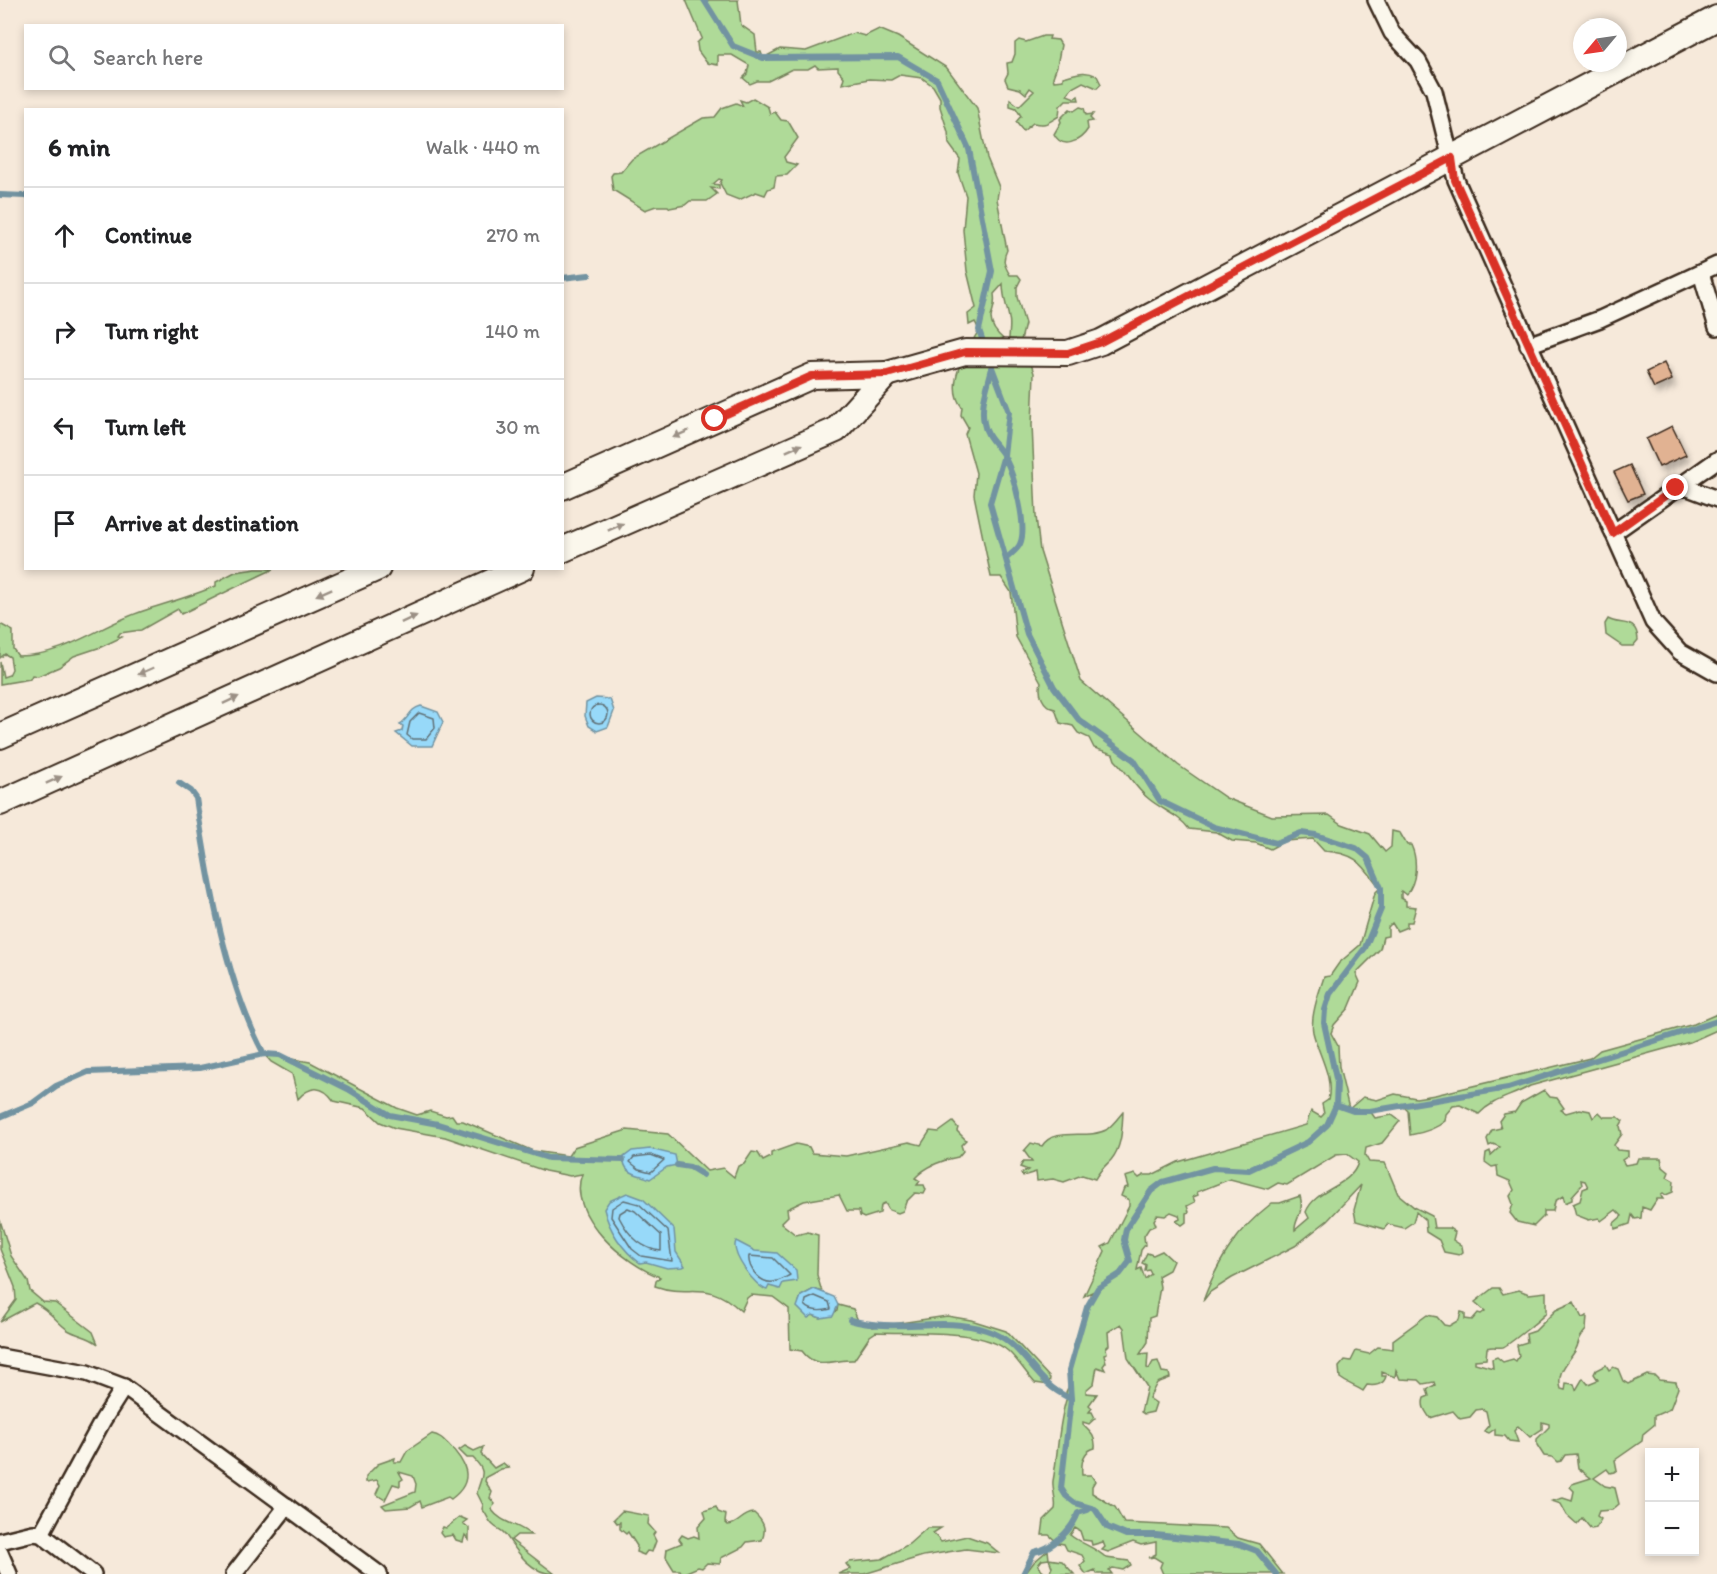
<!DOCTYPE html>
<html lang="en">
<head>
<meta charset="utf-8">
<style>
	:root { --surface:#fff; --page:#f6f6f6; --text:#202124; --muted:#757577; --line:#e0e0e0 }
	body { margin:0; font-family:Itim,sans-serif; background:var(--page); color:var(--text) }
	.controls { position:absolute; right:18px; bottom:18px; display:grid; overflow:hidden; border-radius:0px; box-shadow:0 3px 9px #0003 }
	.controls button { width:54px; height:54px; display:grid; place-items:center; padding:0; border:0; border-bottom:2px solid var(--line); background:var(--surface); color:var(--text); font:30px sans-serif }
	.compass { position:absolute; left:1573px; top:18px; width:54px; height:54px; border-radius:50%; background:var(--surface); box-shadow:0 3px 9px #0003; rotate:241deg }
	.stop { position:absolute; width:18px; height:18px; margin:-14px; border:4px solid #d93025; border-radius:50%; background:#fff }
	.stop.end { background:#d93025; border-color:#fff; box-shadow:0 2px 6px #0008 }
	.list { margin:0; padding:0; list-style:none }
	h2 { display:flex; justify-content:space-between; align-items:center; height:78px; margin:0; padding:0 24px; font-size:26px }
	h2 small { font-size:20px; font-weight:400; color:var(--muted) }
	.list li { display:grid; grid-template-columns:39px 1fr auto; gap:18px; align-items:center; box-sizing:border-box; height:96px; padding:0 24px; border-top:2px solid var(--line) }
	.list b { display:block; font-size:22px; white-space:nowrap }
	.list em { font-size:20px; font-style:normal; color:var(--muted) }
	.icon { flex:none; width:33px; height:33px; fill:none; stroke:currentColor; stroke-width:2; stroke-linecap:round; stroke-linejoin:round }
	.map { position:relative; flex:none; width:1717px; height:1574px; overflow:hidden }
	.search { position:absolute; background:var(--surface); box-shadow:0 3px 9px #0003; left:24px; top:24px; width:540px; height:66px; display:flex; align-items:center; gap:15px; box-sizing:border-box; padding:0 21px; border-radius:0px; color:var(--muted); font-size:22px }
	.panel { position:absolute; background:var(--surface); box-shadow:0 3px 9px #0003; left:24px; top:108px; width:540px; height:462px; border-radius:0px }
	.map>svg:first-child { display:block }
	.green { fill:#afda98; stroke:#75825b; stroke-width:1.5 }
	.water { fill:#97d9f9; stroke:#7293a1; stroke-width:1.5 }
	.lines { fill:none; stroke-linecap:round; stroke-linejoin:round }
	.shore { stroke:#607076; stroke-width:1.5 }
	.stream { stroke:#7293a1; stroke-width:6 }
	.building { fill:#e1b292; stroke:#3b2a1e; stroke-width:1.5; filter:url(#shadow) }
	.street-casing { stroke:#3b2a1e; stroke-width:20 }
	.primary-casing { stroke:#3b2a1e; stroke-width:28 }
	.street { stroke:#fbf7ec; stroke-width:15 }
	.primary { stroke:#fbf7ec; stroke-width:24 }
	.oneway { fill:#9b9085 }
	.route { stroke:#d93025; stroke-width:8 }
</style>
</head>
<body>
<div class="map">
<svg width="1717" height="1574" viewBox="0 0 1717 1574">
	<defs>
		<filter id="shadow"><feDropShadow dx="3.5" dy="6" stdDeviation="3" flood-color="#0004"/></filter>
	</defs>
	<rect width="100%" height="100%" fill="#f6e9da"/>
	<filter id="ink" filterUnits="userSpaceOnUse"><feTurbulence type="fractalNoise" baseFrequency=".0167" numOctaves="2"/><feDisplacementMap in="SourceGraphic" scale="12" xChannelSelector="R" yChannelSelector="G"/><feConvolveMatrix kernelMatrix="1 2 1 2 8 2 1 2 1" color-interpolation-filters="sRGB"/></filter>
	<g filter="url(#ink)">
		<g class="green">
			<path d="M 686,0 L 738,0 L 741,25 L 755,35 L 757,52 L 761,52 L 763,58 L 780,49 L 806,51 L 854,33 L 865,36 L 879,29 L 898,37 L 947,68 L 977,108 L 987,158 L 999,187 L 997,199 L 1007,250 C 1002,260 1004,265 1010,275 L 1018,275 L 1021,279 L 1017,287 L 1017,297 L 1025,324 L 1021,340 L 1009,339 C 1009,333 1011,324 1009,318 C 1007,307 1003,297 1003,284 L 994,294 C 996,308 992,309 991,318 C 991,335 1015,348 1028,355 L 1034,373 L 1032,425 L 1036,516 L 1040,551 L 1081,681 L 1178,765 L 1226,798 L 1272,816 L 1329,815 L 1342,824 L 1370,834 L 1385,852 L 1391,847 L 1392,831 L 1400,833 L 1407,845 L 1411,845 C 1418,860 1417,882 1406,895 L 1401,891 L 1401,898 L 1406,901 L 1406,906 L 1416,907 L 1412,922 L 1407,922 L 1407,927 L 1397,931 L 1392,923 L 1388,927 L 1388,936 L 1383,937 L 1380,949 L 1356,973 L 1360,982 L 1349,1008 L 1334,1025 L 1331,1033 L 1338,1046 L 1339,1067 L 1349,1109 L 1363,1097 L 1377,1100 L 1395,1094 L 1416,1098 L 1435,1095 L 1590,1058 L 1600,1050 L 1694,1024 L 1717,1014 L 1717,1030 L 1690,1042 L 1530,1086 C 1512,1097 1494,1098 1479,1114 L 1460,1105 L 1453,1106 L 1446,1114 L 1445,1121 C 1437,1128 1422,1133 1410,1135 L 1408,1111 L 1403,1106 L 1370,1111 L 1375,1118 L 1392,1115 L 1400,1121 L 1382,1143 L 1366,1148 L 1365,1155 L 1369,1162 L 1385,1163 L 1398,1194 L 1414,1207 L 1432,1216 L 1434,1228 L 1449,1228 L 1455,1232 L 1453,1240 L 1462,1246 L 1463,1252 L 1459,1255 L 1444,1252 L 1439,1240 L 1426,1232 L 1425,1220 L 1416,1212 L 1413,1222 L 1404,1228 L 1388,1224 L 1384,1229 L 1356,1221 L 1354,1210 L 1361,1185 L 1328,1220 L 1295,1246 L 1232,1278 L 1210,1292 L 1203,1301 C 1218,1260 1237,1230 1272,1203 L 1280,1203 L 1300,1196 C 1305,1212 1294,1220 1295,1230 L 1309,1218 L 1306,1212 C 1315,1188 1352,1187 1358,1162 L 1347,1154 L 1336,1155 L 1287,1185 L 1278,1183 L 1268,1189 L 1230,1179 L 1197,1192 L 1198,1195 L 1193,1197 L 1195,1202 L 1187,1206 L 1189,1212 L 1186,1213 L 1186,1222 L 1182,1225 L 1176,1221 L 1180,1219 L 1179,1215 L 1171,1212 L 1165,1216 L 1157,1215 L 1154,1220 L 1156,1225 L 1149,1228 L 1144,1236 L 1145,1245 L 1141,1250 L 1137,1270 L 1141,1268 L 1145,1279 L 1151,1274 L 1149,1270 L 1145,1271 L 1146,1265 L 1142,1263 L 1147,1253 L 1153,1255 L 1162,1251 L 1173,1261 L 1169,1270 L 1158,1276 L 1160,1287 L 1155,1316 L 1149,1318 L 1148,1342 L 1140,1354 L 1148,1353 L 1147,1368 L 1149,1369 L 1153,1362 L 1158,1361 L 1162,1372 L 1169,1373 L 1170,1378 L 1157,1383 L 1149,1398 L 1156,1403 L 1153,1412 L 1144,1414 L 1141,1412 L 1147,1387 L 1128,1358 L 1124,1328 L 1121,1324 L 1108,1332 L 1109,1345 L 1106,1348 L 1107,1353 L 1104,1354 L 1106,1362 L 1103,1366 L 1105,1370 L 1097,1367 L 1094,1383 L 1086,1390 L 1086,1393 L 1097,1394 L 1089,1405 L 1092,1408 L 1089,1412 L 1092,1412 L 1095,1418 L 1089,1424 L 1083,1422 L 1083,1425 C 1090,1432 1096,1436 1095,1448 C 1082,1451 1081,1464 1082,1475 L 1091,1475 L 1095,1481 L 1092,1486 L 1092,1493 L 1115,1507 L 1124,1523 L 1226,1528 L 1238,1538 L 1259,1544 L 1283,1574 L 1163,1574 L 1160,1567 L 1162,1562 L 1154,1557 L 1148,1558 L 1156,1554 L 1156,1542 L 1141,1545 L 1133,1542 L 1108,1552 L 1102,1550 L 1105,1547 L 1103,1542 L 1092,1545 L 1091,1541 L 1083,1540 L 1080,1531 L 1075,1528 L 1070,1535 C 1081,1544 1097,1548 1106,1558 L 1129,1561 L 1131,1565 L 1123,1570 L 1113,1568 L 1109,1570 L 1112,1574 L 1097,1574 L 1095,1570 L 1086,1574 L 1080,1566 L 1085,1561 L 1082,1555 L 1067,1550 L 1064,1544 L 1058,1543 L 1049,1535 L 1042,1535 L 1044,1520 L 1055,1509 C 1057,1500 1052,1491 1053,1481 C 1058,1455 1058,1423 1067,1397 L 1066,1392 L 1070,1383 L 1069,1370 L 1092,1292 L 1084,1296 L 1105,1251 L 1102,1247 L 1110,1243 L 1129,1206 L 1129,1200 L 1121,1196 L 1124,1188 L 1128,1187 L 1125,1177 L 1135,1174 L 1139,1178 L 1144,1175 L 1152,1175 L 1178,1162 L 1306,1125 L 1311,1111 L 1321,1117 L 1324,1114 L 1322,1104 L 1328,1100 C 1334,1077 1318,1054 1313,1032 C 1310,1017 1319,992 1324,977 L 1330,976 L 1339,963 L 1360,945 L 1375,893 L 1380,888 C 1362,864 1357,853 1324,851 L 1313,839 L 1285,841 L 1270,849 L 1256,843 L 1232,841 L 1216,832 L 1189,829 C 1179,815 1162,810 1149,799 C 1136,789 1127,772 1115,760 L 1113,754 L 1094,748 L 1089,738 L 1078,733 L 1073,726 L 1060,723 L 1055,709 C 1042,706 1038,693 1041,682 L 1016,637 L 1011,592 L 1001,577 L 991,577 L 974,495 L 976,473 L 965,434 L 968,427 L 961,415 L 962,407 C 944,385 966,351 979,330 L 975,322 L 969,325 L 968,314 L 976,308 L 967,271 L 963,230 L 966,196 L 958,173 L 960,159 L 949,144 L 948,132 L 940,107 L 940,98 L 933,86 L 922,78 L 900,75 L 891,80 L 869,79 L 842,84 L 844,77 L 838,70 L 838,67 L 818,68 L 815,65 L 808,69 L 792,69 L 768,81 L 757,81 L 750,84 L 743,78 L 747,74 L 749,65 L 732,55 L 718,55 L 718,65 L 707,63 L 698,51 L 697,43 L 702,38 Z"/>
			<path d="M 1043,36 L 1050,36 L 1049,39 L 1058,40 L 1061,45 L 1057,66 L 1053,77 L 1054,81 L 1063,80 L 1063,77 C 1076,74 1084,69 1097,76 L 1101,84 L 1097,88 L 1083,82 L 1072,88 L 1067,95 L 1075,98 L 1078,96 L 1079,100 L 1066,100 L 1060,106 L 1059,116 C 1047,123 1046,126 1033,123 L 1023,131 L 1016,122 L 1021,116 L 1016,108 L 1010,106 L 1010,99 L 1019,106 L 1034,91 L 1030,88 L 1026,94 L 1020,89 L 1008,86 L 1005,79 L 1008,73 L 1007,63 L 1012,62 L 1015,54 L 1015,43 L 1019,40 L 1026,42 Z"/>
			<path d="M 753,98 L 768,107 L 770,114 L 775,112 L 781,120 L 788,121 L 798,138 L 784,157 L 786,162 L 797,165 L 787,175 L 776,176 L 774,187 L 768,189 L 765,195 L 756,192 L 739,200 L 726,195 L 720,183 L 722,180 L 719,179 L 713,184 L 719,185 L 719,189 L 711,188 L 717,194 L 707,201 L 690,201 L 685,205 L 670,208 L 668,206 L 656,206 L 645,210 L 613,190 L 611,176 L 613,173 L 621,172 L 632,159 L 703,118 L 715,117 L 722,108 L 736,103 L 743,106 L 740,100 L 746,102 Z"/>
			<path d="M 1080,107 L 1084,108 L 1086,115 L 1093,114 L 1090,118 L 1093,121 L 1087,122 L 1088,129 C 1080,142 1062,150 1054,134 L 1061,122 L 1060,119 L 1070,109 L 1074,111 Z"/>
			<path d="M 256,569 L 274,569 C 241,584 212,599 181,614 L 178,609 L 141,630 L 120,633 L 118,636 L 122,637 L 101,647 L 74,656 L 59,667 L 38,676 L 32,675 L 30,679 L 0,684 L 0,662 L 3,677 L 9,675 L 12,669 L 10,657 L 5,654 L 0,658 L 0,624 L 13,631 L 13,649 L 18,656 C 65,656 100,625 143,611 C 167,603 192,596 216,586 L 216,582 L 235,572 Z"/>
			<path d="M 1608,619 C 1619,626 1637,617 1638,640 L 1633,646 L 1622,646 L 1606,635 L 1605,624 Z"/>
			<path d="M 264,1054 L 310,1062 L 397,1108 L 417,1115 L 430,1111 L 446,1116 L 452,1115 L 456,1121 L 463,1121 L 533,1151 L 568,1156 L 574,1147 L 627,1130 L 668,1134 L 707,1171 L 723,1168 L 734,1177 L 738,1166 L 744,1164 L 752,1152 L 758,1153 L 763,1161 L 771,1157 L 771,1153 L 796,1144 L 809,1147 L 812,1153 L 846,1156 L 909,1142 L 921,1145 L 930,1131 L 939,1132 L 953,1122 L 958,1128 L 957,1131 L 966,1140 L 961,1145 L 963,1151 L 958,1157 C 945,1159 926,1166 915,1178 L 920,1181 L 917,1185 L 924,1185 L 926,1190 L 924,1194 L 915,1193 L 906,1202 L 903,1211 L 898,1213 L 889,1210 L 885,1203 L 881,1205 L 880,1213 L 864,1218 L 860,1216 L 859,1211 L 847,1211 L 839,1195 L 804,1201 L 787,1209 L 788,1216 L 781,1223 L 796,1235 L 808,1232 L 818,1235 L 817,1275 L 822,1292 L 814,1289 L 801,1296 L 799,1302 L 803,1312 L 821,1318 L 837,1311 L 838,1305 L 853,1309 L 859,1323 L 873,1327 L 947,1316 L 971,1320 L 1006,1331 L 1050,1378 L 1049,1385 L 1035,1383 C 1026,1373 1018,1360 1008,1351 C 981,1328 912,1334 876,1332 L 870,1336 L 854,1360 C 833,1359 817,1371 802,1351 L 790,1349 L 789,1309 L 773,1297 L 751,1295 L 747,1298 L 741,1311 C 705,1277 691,1299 655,1286 L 656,1281 L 660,1277 C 626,1265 566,1215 582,1174 L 570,1176 L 545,1171 L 445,1137 L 395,1128 L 380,1122 L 365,1108 L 334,1101 C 323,1085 310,1085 298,1099 L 292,1074 L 271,1062 Z"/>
			<path d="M 1544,1090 L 1550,1097 L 1557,1098 L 1564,1108 L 1561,1110 L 1566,1113 L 1580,1109 L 1590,1111 L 1593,1118 L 1599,1112 L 1604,1117 L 1618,1117 L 1623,1121 L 1620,1126 L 1622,1134 L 1614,1145 L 1617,1150 L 1628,1151 L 1628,1156 L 1622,1160 L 1625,1165 L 1636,1163 L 1638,1158 L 1661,1158 L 1663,1167 L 1669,1172 L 1667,1177 L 1674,1181 L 1673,1192 L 1666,1195 L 1663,1193 L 1661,1196 L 1663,1199 L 1657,1199 L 1650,1210 L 1642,1207 L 1641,1218 L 1635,1219 L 1632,1215 L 1630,1224 L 1615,1229 L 1614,1223 L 1622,1216 L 1616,1210 L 1601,1221 L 1599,1218 L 1589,1220 L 1576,1215 L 1573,1204 L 1580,1201 L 1583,1189 L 1588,1187 L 1585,1181 L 1581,1180 L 1582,1185 L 1572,1196 L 1572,1200 L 1565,1203 L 1563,1196 L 1555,1201 L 1553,1211 L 1544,1211 L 1544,1216 L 1534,1226 L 1517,1222 L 1510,1213 L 1513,1204 L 1510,1196 L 1514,1190 L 1510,1181 L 1498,1176 L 1497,1166 L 1492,1167 L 1485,1162 L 1486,1153 L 1490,1151 L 1491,1155 L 1500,1147 L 1493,1144 L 1489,1146 L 1487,1139 L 1492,1130 L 1501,1128 L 1499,1121 L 1504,1114 L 1515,1112 L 1521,1103 Z"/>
			<path d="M 1123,1112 C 1122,1129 1122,1147 1111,1160 C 1104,1167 1100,1170 1095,1179 L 1082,1175 L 1064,1182 L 1053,1179 L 1037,1181 L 1036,1172 L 1023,1176 L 1021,1174 L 1028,1170 L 1020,1167 L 1023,1162 L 1032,1162 L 1024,1151 L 1031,1143 L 1042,1146 C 1054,1126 1087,1140 1106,1130 C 1112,1126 1118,1118 1123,1112 Z"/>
			<path d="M 0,1220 L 11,1256 L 28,1281 L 30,1291 L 43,1302 L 55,1303 L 93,1332 L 98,1344 C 89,1336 78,1336 68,1330 C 57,1323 51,1311 35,1303 L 0,1322 L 16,1300 L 15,1287 L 0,1249 Z"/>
			<path d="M 1493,1288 L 1499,1288 L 1503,1294 L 1519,1290 L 1529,1294 L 1546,1292 L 1546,1313 C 1542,1318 1507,1346 1503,1347 C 1496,1348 1493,1346 1487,1348 L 1486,1359 L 1475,1360 L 1475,1363 L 1493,1368 L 1492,1359 L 1497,1357 L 1503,1362 L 1513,1359 L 1516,1361 L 1519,1356 L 1517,1345 L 1527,1342 L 1526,1334 L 1535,1331 L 1556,1310 L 1574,1302 L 1582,1318 L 1587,1316 L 1586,1330 C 1576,1341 1581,1340 1575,1351 C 1567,1364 1556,1372 1561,1389 L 1565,1390 L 1566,1383 L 1574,1384 L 1576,1390 L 1583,1378 L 1588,1384 L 1598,1380 L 1594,1374 L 1596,1370 L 1606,1365 L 1609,1370 L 1613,1367 L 1618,1369 L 1623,1381 L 1628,1384 L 1647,1375 L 1655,1376 L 1659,1380 L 1676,1382 L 1678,1388 L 1670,1409 L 1654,1416 L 1654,1425 L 1643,1434 L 1642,1441 L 1615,1460 L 1617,1470 L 1614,1472 L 1610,1473 L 1607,1469 L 1594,1478 L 1605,1486 L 1615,1488 L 1619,1504 L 1612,1510 L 1599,1511 L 1597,1516 L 1601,1519 L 1596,1528 L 1591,1529 L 1582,1518 L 1577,1524 L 1567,1515 L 1561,1504 L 1552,1501 L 1563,1498 L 1572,1501 L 1574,1491 L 1570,1487 L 1572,1484 L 1591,1478 L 1578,1468 L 1576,1454 L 1565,1455 L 1561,1461 L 1557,1462 L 1552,1457 L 1544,1456 L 1537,1445 L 1537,1439 L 1549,1427 L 1549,1424 L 1542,1422 L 1542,1429 L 1530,1437 L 1518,1426 L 1514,1431 L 1518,1442 L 1509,1441 L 1505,1436 L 1495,1435 L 1495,1429 L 1489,1433 L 1484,1431 L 1489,1425 L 1486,1411 L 1482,1409 L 1476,1410 L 1470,1417 L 1460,1419 L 1453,1411 L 1430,1418 C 1426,1412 1421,1407 1424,1398 L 1429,1396 L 1427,1389 L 1435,1385 L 1434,1382 L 1423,1384 L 1419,1380 L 1400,1379 L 1396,1370 L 1395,1377 L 1382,1372 L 1382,1376 L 1386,1376 C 1384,1386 1373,1386 1367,1385 L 1363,1391 C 1356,1386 1349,1385 1340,1378 L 1339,1367 L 1345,1360 L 1351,1361 L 1356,1351 L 1369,1354 L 1378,1347 L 1393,1349 L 1393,1340 L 1427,1315 L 1437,1317 L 1444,1325 L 1449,1326 L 1459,1320 L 1461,1312 L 1465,1313 L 1465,1319 L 1472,1320 L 1478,1313 L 1481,1314 L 1485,1311 L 1475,1302 Z"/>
			<path d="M 432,1434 C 439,1435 443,1439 448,1444 C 465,1461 477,1480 451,1499 L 448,1497 L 422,1507 L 420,1501 L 410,1507 L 386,1509 L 382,1505 L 415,1492 L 416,1484 L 413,1476 L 399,1472 L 403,1479 L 400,1481 L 400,1486 L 393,1484 L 385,1500 L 376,1494 L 380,1485 L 377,1480 L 366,1482 L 366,1476 L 378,1464 L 395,1458 L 394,1462 L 401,1462 L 407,1451 Z"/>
			<path d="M 465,1446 L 474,1451 L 483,1447 L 481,1454 L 494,1468 L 503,1463 L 509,1468 L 501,1469 L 486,1477 L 485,1481 L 492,1492 L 490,1498 L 495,1504 L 491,1509 C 502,1524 517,1523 531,1535 L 517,1535 L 511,1540 L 555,1574 C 531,1574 517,1552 505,1534 C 502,1530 497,1529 493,1525 C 488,1521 487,1514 482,1509 L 483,1505 L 477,1493 C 480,1476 489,1474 473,1458 L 467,1458 L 459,1450 Z"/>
			<path d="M 716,1507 L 718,1512 L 726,1515 L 725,1522 L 728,1525 C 739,1525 741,1514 754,1513 C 763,1521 767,1528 762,1540 L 747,1542 L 743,1547 L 721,1558 L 720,1564 L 707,1563 L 702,1568 L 698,1567 L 682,1574 L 680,1570 L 674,1570 L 666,1557 L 667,1549 L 682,1543 L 679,1539 L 682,1535 L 688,1538 L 694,1536 L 699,1538 L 698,1527 L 706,1518 L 704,1511 Z"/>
			<path d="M 622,1511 L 649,1516 L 648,1524 L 655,1532 L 653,1535 L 656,1541 L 652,1552 L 647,1551 L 644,1555 L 636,1552 L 637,1546 L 628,1532 L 626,1534 L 620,1529 L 620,1522 L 617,1523 L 614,1519 Z"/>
			<path d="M 460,1517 L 467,1520 L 463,1523 L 469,1528 L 469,1540 L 465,1535 L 463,1542 L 456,1540 L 453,1535 L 443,1537 L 440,1533 L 443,1527 L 446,1528 Z"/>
			<path d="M 927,1528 L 941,1528 L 933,1533 L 941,1542 L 967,1536 L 987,1543 L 999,1553 L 966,1549 L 923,1556 L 864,1574 L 838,1574 L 850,1569 L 846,1564 L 849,1562 L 882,1559 L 909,1544 Z"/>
			<path d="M 1048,1550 L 1049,1559 L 1062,1561 L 1074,1574 L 1049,1574 L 1052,1567 L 1049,1559 L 1042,1560 L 1038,1565 L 1042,1571 L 1048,1574 L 1025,1574 L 1034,1562 Z"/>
		</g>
		<g class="water">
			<path d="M 596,698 L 610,699 L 614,711 L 608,727 L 597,731 L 589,726 L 585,716 L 586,703 Z"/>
			<path d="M 421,706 L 438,712 L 443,722 L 432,746 L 412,746 L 396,733 L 402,731 L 403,726 L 400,724 C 409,719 409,709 421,706 Z"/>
			<path d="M 650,1149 L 675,1155 L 677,1165 L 667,1167 L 650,1179 C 639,1174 622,1174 624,1157 L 632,1151 Z"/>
			<path d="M 627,1193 L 643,1199 L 674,1229 L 676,1252 L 685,1266 L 683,1267 L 667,1268 L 646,1262 L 640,1263 C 622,1250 609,1230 604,1209 L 609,1201 Z"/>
			<path d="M 736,1241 L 755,1251 L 777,1253 L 796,1270 L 797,1281 L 783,1283 L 780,1289 L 769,1286 L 767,1290 C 755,1287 730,1253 736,1241 Z"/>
			<path d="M 814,1289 L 834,1297 L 838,1305 L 833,1316 L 821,1318 L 813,1315 L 808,1318 L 797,1307 L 801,1296 Z"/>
		</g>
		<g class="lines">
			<g class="shore">
				<circle cx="599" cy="714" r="9"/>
				<path d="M 419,713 L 434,718 L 435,728 L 426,739 L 412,739 L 407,735 L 410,722 Z"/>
				<path d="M 651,1155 L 664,1160 L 651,1172 L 639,1169 L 630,1162 L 634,1157 Z"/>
				<path d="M 624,1200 L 639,1204 L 668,1231 L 672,1261 L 641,1256 L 632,1249 L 611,1217 L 612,1208 Z"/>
				<path d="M 628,1208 L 635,1211 L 661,1235 L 661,1251 C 641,1249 628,1235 619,1217 L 620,1213 Z"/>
				<path d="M 749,1256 L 773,1258 L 790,1275 C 786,1277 781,1280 777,1281 C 763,1287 747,1269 749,1256 Z"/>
				<path d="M 815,1296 L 829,1302 L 831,1309 C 823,1311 811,1312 805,1305 L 806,1300 Z"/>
			</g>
			<g class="stream">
				<path d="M 704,0 L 733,46 L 763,58 L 898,57 L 937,80 L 969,149 L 992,271 L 979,330 L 985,347"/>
				<path d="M 0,195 L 26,196"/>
				<path d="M 562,278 L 589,275"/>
				<path d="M 988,357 L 1009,412 L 1004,455 L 990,503 L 1027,634 L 1054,687 L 1079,720 L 1134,760 L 1160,801 L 1214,827 L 1276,843 L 1301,833 L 1316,835 L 1356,848 L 1368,858 L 1381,888 L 1381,909 L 1365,948 L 1330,994 L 1325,1010 L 1324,1023 L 1337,1083 L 1336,1105 L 1327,1125 L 1308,1142 L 1249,1170 L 1213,1168 L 1163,1182 L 1151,1191 L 1126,1229 L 1124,1240 L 1130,1261 L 1120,1274 L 1098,1288 L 1087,1307 L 1069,1370 L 1071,1399 L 1061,1488 L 1066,1496 L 1075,1503 L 1095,1509 L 1107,1527 L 1126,1535 L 1156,1535 L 1239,1544 L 1257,1551 L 1276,1574"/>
				<path d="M 992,368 C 988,386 980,404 984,423 C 986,438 999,446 1005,458 C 1014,475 1028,527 1020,544 C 1018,549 1011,554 1008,557"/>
				<path d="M 179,783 L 191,791 L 196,798 C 208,879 225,981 264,1054"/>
				<path d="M 1336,1105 L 1353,1111 L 1370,1111 L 1508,1088 L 1717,1021"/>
				<path d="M 0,1117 L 33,1103 L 56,1086 L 88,1072 L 200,1068 L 264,1054 L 280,1055 L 348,1089 L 390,1115 L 438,1124 L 548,1158 L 623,1160"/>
				<path d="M 677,1165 L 690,1167 L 703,1175"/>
				<path d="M 850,1320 C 895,1333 942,1316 986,1330 C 1016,1339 1027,1365 1048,1384 C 1054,1390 1063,1395 1071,1399"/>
				<path d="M 1023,1574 L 1034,1552 C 1052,1549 1072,1530 1078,1513 L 1088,1510"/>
			</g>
		</g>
		<g class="building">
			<path d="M 1664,363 L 1672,380 L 1654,388 L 1646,372 Z"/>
			<path d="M 1672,426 L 1686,455 L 1659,467 L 1646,439 Z"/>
			<path d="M 1630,465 L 1643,494 L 1628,500 L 1614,472 Z"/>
		</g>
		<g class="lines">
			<g class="street-casing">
				<g id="street">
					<path d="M 1376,0 L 1392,33 L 1418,61 L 1434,91 L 1456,180 L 1653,622 L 1680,652 L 1717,673"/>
					<path d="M 1701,273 L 1717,327"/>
					<path d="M 1528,345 L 1600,319 L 1717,265"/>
					<path d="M 1676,488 L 1688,488 L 1717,499"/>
					<path d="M 1613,533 L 1717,460"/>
					<path d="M 0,1357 L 87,1373 L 124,1387 L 379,1574"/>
					<path d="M 41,1534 L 103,1420 L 124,1387"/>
					<path d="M 0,1541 L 33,1533 L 41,1534 L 93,1574"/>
					<path d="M 0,1553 L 9,1574"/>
					<path d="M 234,1574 L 287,1506"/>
				</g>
			</g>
			<g class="primary-casing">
				<g id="primary">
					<path d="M 887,374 L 965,352 L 1068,353 L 1101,342 L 1717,18"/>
					<path d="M 562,487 L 812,376 L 887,374 L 836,430 L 562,550"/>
					<path d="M 0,736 L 378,568"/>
					<path d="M 0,803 L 522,568"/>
				</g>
			</g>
			<use href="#street" class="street"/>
			<use href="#primary" class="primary"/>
		</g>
		<defs><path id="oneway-solid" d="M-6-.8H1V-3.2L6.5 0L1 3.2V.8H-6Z" transform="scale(1.5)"/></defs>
		<g class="oneway">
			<use href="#oneway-solid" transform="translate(681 434) rotate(156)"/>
			<use href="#oneway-solid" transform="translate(794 448) rotate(-24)"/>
			<use href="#oneway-solid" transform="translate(616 527) rotate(-24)"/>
			<use href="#oneway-solid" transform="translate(324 592) rotate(156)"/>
			<use href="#oneway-solid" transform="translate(409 619) rotate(-25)"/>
			<use href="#oneway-solid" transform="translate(146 671) rotate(156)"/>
			<use href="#oneway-solid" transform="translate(231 700) rotate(-25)"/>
			<use href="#oneway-solid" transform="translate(54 780) rotate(-24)"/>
		</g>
	</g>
	<g class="lines" filter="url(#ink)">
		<path class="route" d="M 715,419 L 812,376 L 887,374 L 965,352 L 1068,353 L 1101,342 L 1452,158 L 1455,180 L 1613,533 L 1676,488"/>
	</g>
</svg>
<div class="controls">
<button>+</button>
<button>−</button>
</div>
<svg class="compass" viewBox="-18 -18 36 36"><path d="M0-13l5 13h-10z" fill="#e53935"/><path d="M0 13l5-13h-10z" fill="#757577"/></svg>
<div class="stop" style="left:715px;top:419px"></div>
<div class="stop end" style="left:1676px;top:488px"></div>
<div class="search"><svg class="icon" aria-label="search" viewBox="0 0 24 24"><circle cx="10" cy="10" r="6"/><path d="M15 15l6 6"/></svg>Search here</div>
<section class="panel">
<h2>6 min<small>Walk · 440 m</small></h2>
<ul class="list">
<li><svg class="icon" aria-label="ahead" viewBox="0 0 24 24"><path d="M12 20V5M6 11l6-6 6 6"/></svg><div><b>Continue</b></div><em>270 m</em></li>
<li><svg class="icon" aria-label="right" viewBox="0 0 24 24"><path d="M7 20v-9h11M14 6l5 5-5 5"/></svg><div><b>Turn right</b></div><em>140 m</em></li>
<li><svg class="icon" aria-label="left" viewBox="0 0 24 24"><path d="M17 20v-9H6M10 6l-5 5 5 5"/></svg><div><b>Turn left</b></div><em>30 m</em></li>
<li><svg class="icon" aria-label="arrive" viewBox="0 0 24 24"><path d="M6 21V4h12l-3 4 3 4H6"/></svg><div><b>Arrive at destination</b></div></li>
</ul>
</section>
</div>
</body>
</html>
